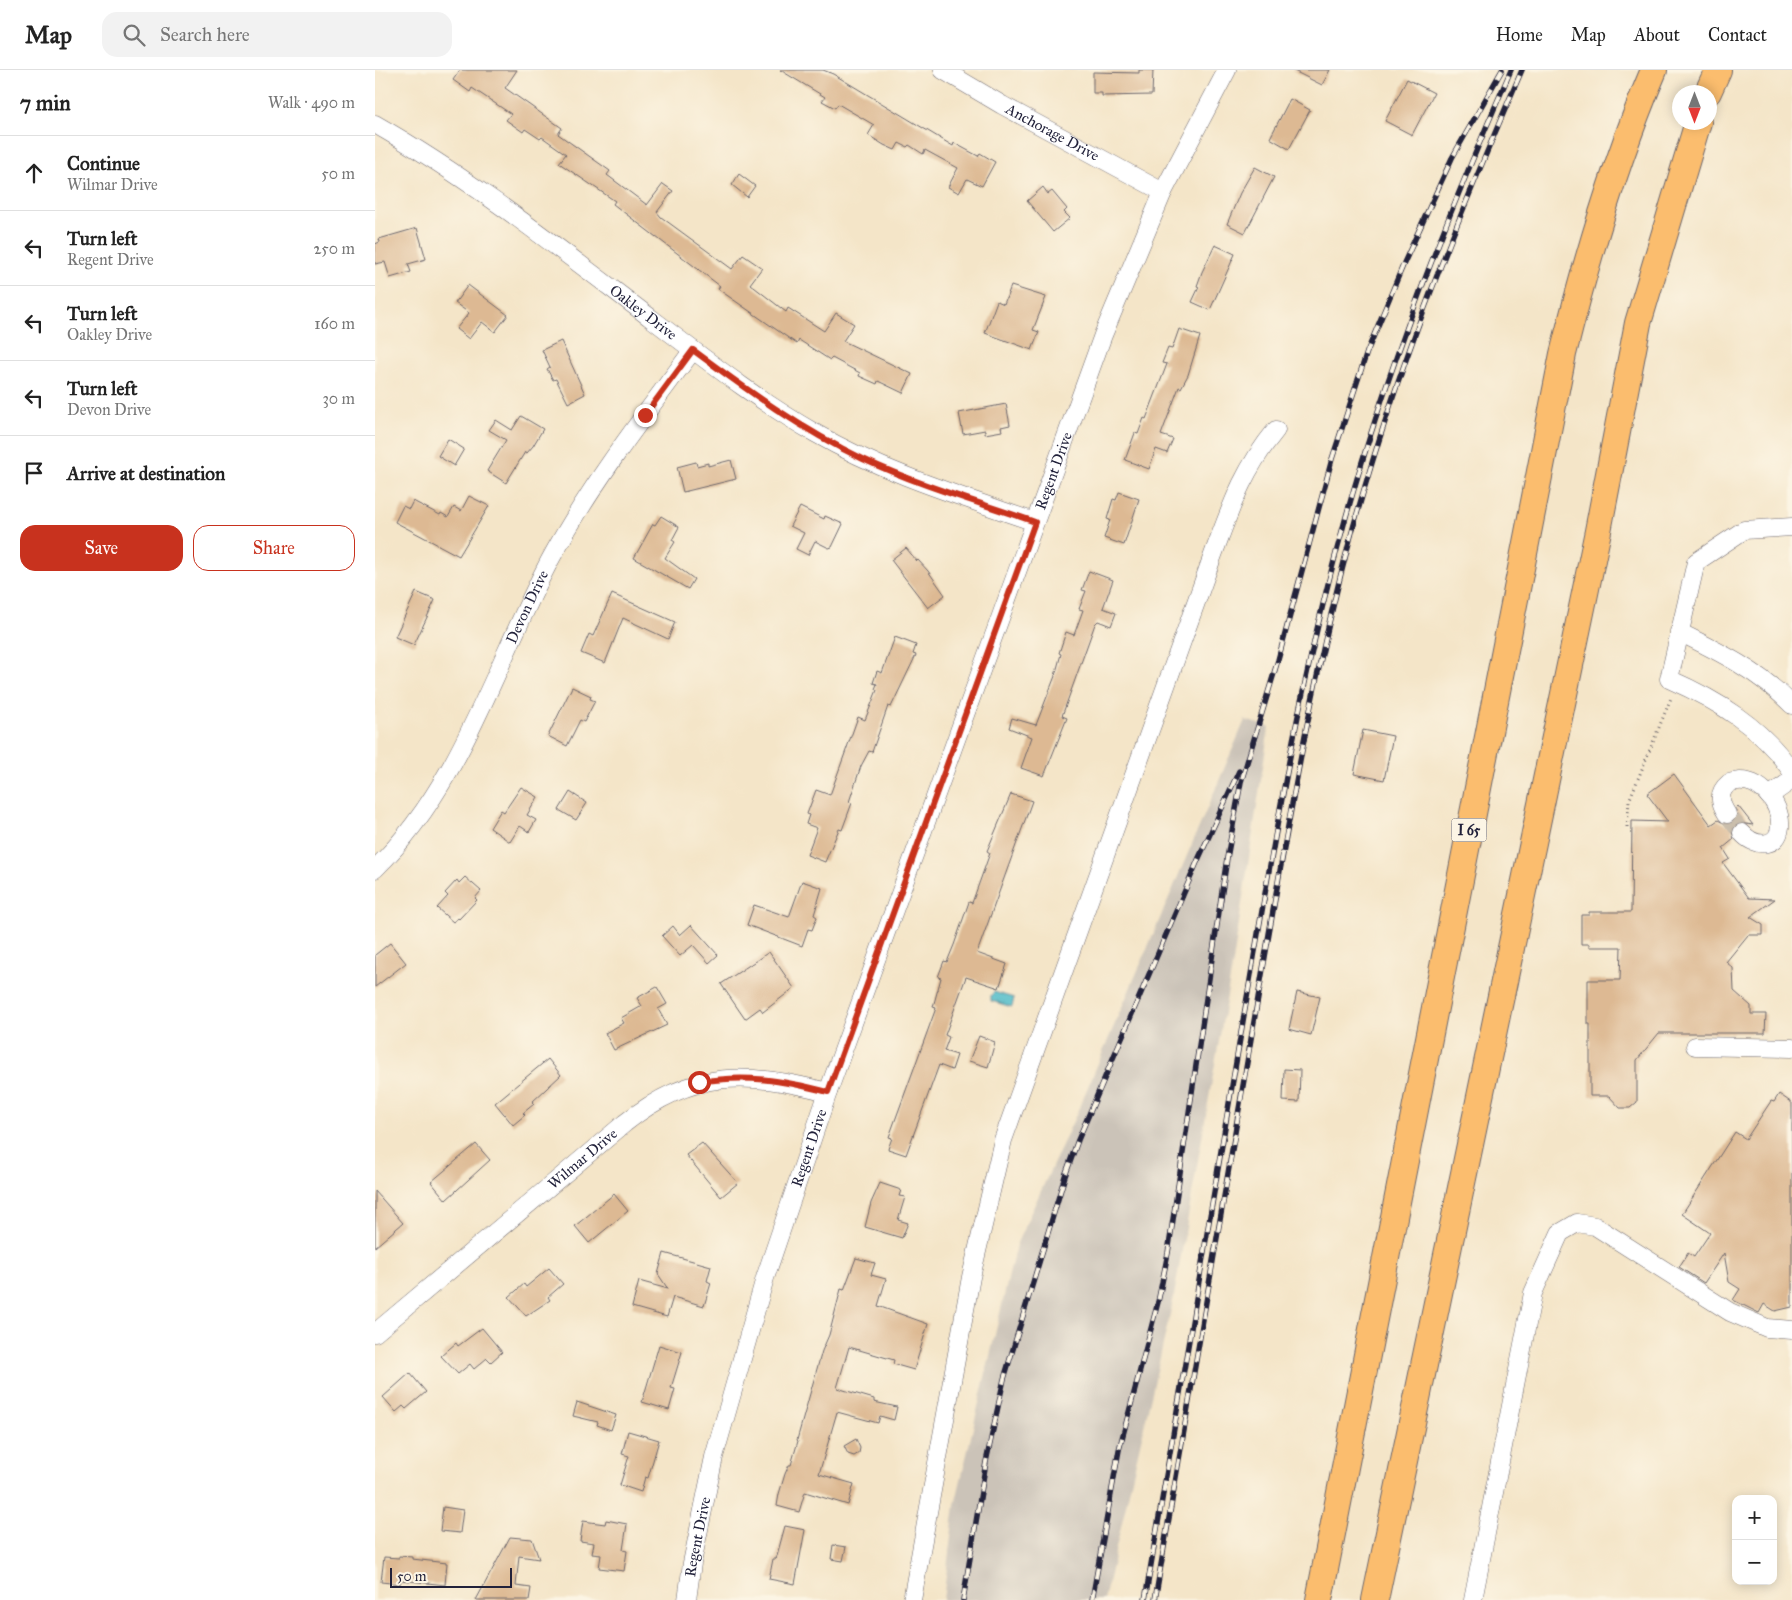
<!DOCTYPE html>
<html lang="en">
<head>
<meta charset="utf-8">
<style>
	:root { --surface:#fff; --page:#f2f2f2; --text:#222; --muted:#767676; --line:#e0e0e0; --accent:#c8321e }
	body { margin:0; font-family:"IM FELL Great Primer",serif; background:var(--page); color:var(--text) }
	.controls { position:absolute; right:15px; bottom:15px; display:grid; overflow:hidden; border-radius:10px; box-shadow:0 2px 12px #0003 }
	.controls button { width:45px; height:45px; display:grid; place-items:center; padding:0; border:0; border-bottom:1px solid var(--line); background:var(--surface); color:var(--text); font:25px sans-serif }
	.compass { position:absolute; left:1297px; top:15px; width:45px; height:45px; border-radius:50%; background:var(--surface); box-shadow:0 2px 12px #0003; rotate:180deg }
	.scale { position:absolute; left:15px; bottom:12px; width:122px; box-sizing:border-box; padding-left:5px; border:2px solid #22223b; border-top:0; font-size:14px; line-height:18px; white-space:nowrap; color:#22223b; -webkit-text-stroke:4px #fcf5e5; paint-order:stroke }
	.stop { position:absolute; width:15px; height:15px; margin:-11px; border:4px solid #c8321e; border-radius:50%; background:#fff }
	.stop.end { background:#c8321e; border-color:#fff; box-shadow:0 1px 5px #0008 }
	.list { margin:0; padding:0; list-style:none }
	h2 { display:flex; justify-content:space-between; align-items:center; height:65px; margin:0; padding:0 20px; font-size:21px }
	h2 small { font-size:16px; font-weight:400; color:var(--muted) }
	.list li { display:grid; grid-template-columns:32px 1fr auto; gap:15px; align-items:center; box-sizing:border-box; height:75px; padding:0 20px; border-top:1px solid var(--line) }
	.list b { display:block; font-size:19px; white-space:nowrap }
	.list p { margin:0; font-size:16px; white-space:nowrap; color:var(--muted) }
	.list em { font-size:16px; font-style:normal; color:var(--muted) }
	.actions { display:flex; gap:10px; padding:15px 20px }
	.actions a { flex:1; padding:11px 0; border:1px solid var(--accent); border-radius:15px; text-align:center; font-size:18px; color:var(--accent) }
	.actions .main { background:var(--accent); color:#fff }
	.icon { flex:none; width:28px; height:28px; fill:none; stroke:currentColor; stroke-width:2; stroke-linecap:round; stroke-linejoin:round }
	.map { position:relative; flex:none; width:1417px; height:1530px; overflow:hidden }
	header { display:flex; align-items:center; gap:30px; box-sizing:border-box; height:70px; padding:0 25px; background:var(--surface); border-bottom:1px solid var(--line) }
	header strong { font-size:24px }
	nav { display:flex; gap:28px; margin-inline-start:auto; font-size:18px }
	.search { width:350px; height:45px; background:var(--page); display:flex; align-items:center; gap:12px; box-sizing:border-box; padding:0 18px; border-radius:15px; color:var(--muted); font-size:19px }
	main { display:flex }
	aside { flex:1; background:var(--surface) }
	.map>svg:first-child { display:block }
	.railway { fill:#cbc3b8 }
	.water { fill:url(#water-ripples); stroke:#386e82 }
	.building { fill:#ddb993 }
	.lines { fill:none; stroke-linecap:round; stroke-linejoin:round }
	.minor-tunnel { stroke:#cabeac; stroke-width:18; stroke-dasharray:18 9; stroke-linecap:butt }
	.minor-casing { stroke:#6c666c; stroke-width:19 }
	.highway-casing { stroke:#6c666c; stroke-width:28 }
	.path { stroke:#6c666c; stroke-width:3; stroke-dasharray:1 4; stroke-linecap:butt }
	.minor { stroke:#fff; stroke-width:18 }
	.highway { stroke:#fbbd6e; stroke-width:26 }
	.rail-casing { stroke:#22223b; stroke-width:5.5 }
	.rail { stroke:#fcf5e5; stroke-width:4; stroke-dasharray:11; stroke-linecap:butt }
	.route { stroke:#c8321e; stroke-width:6 }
	.labels { text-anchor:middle; stroke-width:4.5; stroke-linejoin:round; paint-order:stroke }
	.shield { fill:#fcf5e5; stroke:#63616e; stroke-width:1 }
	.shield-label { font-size:14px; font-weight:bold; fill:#22223b }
	.street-label { font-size:15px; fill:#22223b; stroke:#fcf5e5 }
</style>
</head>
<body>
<header>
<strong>Map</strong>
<div class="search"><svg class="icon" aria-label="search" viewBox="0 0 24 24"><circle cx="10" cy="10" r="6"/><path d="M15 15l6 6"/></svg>Search here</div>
<nav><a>Home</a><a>Map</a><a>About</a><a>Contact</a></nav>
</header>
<main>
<aside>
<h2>7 min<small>Walk · 490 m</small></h2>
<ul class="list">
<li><svg class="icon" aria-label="ahead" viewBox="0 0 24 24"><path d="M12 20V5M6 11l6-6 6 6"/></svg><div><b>Continue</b><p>Wilmar Drive</p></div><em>50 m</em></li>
<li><svg class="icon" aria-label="left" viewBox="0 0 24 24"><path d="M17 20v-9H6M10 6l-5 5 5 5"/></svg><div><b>Turn left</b><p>Regent Drive</p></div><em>250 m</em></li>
<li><svg class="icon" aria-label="left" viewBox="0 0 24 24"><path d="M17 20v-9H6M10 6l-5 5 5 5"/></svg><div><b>Turn left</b><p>Oakley Drive</p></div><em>160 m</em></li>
<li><svg class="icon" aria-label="left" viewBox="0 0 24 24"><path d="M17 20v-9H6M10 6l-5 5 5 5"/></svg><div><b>Turn left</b><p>Devon Drive</p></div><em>30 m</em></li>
<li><svg class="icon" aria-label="arrive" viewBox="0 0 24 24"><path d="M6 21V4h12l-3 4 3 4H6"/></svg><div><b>Arrive at destination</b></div></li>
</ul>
<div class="actions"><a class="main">Save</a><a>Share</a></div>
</aside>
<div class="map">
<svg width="1417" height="1530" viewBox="0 0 1417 1530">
	<defs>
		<pattern id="water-ripples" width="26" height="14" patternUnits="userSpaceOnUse" patternTransform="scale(1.25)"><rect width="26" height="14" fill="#4ebbc9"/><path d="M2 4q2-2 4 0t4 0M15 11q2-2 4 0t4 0" fill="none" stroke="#4098a4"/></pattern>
	</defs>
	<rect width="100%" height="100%" fill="#fcf5e5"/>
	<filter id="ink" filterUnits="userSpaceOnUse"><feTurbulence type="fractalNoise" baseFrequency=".02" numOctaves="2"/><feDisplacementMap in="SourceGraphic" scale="10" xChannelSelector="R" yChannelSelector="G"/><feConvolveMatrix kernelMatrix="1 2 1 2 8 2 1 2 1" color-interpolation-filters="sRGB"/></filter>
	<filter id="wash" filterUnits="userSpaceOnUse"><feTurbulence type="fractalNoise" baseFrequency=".0096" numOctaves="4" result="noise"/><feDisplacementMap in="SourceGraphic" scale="20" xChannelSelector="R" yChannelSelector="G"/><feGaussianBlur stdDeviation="1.12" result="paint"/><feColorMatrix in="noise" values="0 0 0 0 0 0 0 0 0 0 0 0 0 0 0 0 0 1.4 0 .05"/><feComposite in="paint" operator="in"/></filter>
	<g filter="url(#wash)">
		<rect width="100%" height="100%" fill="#f4e5c8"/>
		<path class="railway" d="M 870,650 L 894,657 L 858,892 L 798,1231 L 729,1530 L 568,1530 L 580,1435 L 641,1175 L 700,1047 Z"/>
		<path class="water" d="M 619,922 L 639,928 L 637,937 L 616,931 L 616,925 Z"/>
		<g id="blocks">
			<g class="building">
				<path d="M 85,0 L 142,0 L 130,18 L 187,58 L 183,64 L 235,101 L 232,105 L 272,135 L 288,114 L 298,121 L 282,142 L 286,147 L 357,199 L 368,185 L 387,198 L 375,214 L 411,242 L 413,238 L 449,261 L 461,243 L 479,254 L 468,271 L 537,304 L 528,323 L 503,311 L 502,314 L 484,306 L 485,303 L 457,288 L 455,290 L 424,270 L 422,274 L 343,219 L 345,216 L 238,134 L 240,131 L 184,93 L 191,84 L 167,67 L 165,69 L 150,59 L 148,62 L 131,50 L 136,44 L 97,18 L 95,22 L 78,10 Z"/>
				<path d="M 405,0 L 448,0 L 458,4 L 578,76 L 579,73 L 603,86 L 605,83 L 620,92 L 607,116 L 592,109 L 584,123 L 573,117 L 583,98 L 550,80 L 548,84 L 534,75 L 532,77 L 524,73 L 520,80 L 509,75 L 493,65 L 499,55 L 463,34 L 460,38 L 447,31 L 450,27 Z"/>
				<path d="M 764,0 L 778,0 L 777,25 L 727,26 L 727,23 L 718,23 L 718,2 L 764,3 Z"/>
				<path d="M 917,0 L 955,0 L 947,15 Z"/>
				<path d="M 1032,9 L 1059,23 L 1037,65 L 1010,51 Z"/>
				<path d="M 915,29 L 935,40 L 914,79 L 895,68 Z"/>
				<path d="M 880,97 L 899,107 L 870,163 L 852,154 L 865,123 Z"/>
				<path d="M 364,104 L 380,116 L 372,127 L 357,115 Z"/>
				<path d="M 668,117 L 673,124 L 677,121 L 692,139 L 689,142 L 695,148 L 678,162 L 652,131 Z"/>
				<path d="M 42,158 L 51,189 L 33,194 L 36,202 L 15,208 L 10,192 L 0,194 L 0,174 L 5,172 L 4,169 Z"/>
				<path d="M 840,175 L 860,184 L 835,240 L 817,232 L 824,217 L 822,216 L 827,202 Z"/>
				<path d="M 93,215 L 133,245 L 120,262 L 107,252 L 94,269 L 81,259 L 94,243 L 80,233 Z"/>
				<path d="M 636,216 L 671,227 L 658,260 L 664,262 L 657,280 L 610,263 L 622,231 L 629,234 Z"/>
				<path d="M 804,259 L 825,266 L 813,305 L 806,318 L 804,317 L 786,365 L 798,369 L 792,383 L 781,379 L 774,399 L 750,390 L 760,363 L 763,364 L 769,348 L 771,349 L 792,294 L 787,293 L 793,278 L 797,279 Z"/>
				<path d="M 186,271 L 210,324 L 193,333 L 181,309 L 178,310 L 172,299 L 175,297 L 167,280 Z"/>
				<path d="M 631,334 L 635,355 L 626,357 L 627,361 L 610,364 L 610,360 L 588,364 L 584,343 Z"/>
				<path d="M 146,346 L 168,359 L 158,376 L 152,383 L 150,382 L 131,413 L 112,401 L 131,370 L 114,360 L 121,350 L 137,360 Z"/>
				<path d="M 73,369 L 89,379 L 79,396 L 63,386 Z"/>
				<path d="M 356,390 L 361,409 L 308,422 L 302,397 L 321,392 L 322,396 L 333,393 L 333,396 Z"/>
				<path d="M 744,422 L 764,429 L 749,475 L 729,468 L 735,450 L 732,449 L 738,429 L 741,430 Z"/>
				<path d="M 94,426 L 114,436 L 84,486 L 20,452 L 28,436 L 34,439 L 38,431 L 65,445 L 66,443 L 73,447 L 79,437 L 86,441 Z"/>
				<path d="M 425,437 L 449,449 L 450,446 L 468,454 L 457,477 L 454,478 L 440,471 L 433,485 L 421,479 L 429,463 L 415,456 Z"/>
				<path d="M 286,446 L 304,457 L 297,470 L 300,472 L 290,488 L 319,509 L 313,519 L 259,488 L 278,454 L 280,455 Z"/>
				<path d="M 531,478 L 542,491 L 543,490 L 553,501 L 570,525 L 553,538 L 516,490 Z"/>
				<path d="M 714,501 L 738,510 L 728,538 L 741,543 L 736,556 L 723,551 L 720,554 L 687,646 L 692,648 L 669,706 L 646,698 L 657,667 L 634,658 L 637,648 L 661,655 L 680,606 L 686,584 L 684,583 L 691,562 L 699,565 L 708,540 L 704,539 L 711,521 L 707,520 Z"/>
				<path d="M 41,522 L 60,530 L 39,575 L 20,567 Z"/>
				<path d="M 237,524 L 300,552 L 293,569 L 248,548 L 230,593 L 206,583 L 214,564 L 218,566 Z"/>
				<path d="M 520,567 L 541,575 L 538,584 L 541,585 L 516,637 L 513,636 L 497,682 L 494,681 L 486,696 L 474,732 L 477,733 L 467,760 L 464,759 L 450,792 L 432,785 L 442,758 L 431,754 L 434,745 L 432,744 L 441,720 L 455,725 L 483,647 L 490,650 L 502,620 L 500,619 L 502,614 L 498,613 L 502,601 L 507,603 Z"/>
				<path d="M 197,617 L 216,626 L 215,629 L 220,631 L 209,652 L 205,650 L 192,676 L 173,666 Z"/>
				<path d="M 988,660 L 1018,666 L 1009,710 L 979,704 Z"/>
				<path d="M 1299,704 L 1336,755 L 1343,750 L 1352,755 L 1358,753 L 1361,749 L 1361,738 L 1363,736 L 1378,755 L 1364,753 L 1359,756 L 1357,761 L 1359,769 L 1348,778 L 1355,789 L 1348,793 L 1374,828 L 1400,829 L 1375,847 L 1388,855 L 1388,865 L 1373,865 L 1351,892 L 1358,898 L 1359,921 L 1376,936 L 1376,944 L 1391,944 L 1390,963 L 1284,963 L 1262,990 L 1262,1032 L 1255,1038 L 1245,1038 L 1234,1026 L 1215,1026 L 1215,954 L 1213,954 L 1213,910 L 1245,910 L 1246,877 L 1214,877 L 1214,874 L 1206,874 L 1206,845 L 1214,845 L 1214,842 L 1256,842 L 1257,751 L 1293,752 L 1272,724 Z"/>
				<path d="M 146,717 L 163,727 L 152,745 L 161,750 L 154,762 L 145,756 L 135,772 L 115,758 L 126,740 L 129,742 Z"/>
				<path d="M 195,722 L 212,733 L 201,750 L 184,740 Z"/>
				<path d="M 636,724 L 657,731 L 602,883 L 632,894 L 624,918 L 591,907 L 570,965 L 574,967 L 569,981 L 582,985 L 577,1000 L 564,995 L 531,1085 L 513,1079 L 517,1068 L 514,1067 L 561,938 L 558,937 L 566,908 L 563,907 L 569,891 L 572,892 L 579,875 L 594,832 L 597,833 L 615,783 L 612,781 Z"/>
				<path d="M 90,807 L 106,821 L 100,828 L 102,830 L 84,849 L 83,848 L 78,852 L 62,838 L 73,826 L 70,823 L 82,810 L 84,813 Z"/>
				<path d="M 427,811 L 447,818 L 439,845 L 442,847 L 437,860 L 433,859 L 427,876 L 372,855 L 379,835 L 414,847 Z"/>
				<path d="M 316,855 L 343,885 L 334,893 L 318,875 L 305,886 L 287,866 L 298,856 L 305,865 Z"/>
				<path d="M 15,873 L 31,893 L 0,917 L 0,885 Z"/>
				<path d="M 394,882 L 419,918 L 388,942 L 385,938 L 370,949 L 346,914 Z"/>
				<path d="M 282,917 L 292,934 L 283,939 L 292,955 L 239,980 L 230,963 L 249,953 L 246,948 L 267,936 L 262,928 Z"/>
				<path d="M 922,922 L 945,927 L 936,965 L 914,959 Z"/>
				<path d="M 604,966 L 620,972 L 613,997 L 594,991 Z"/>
				<path d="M 173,989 L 186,1005 L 157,1032 L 159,1034 L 148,1043 L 150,1045 L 138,1055 L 120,1033 Z"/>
				<path d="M 909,999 L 925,1000 L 924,1032 L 908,1031 Z"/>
				<path d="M 1404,1024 L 1417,1033 L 1417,1237 L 1400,1241 L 1389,1234 L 1384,1243 L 1358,1230 L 1365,1219 L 1354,1212 L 1349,1183 L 1329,1213 L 1304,1197 L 1313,1183 L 1319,1187 L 1335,1163 L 1307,1144 L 1360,1062 L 1371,1069 L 1396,1031 L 1399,1032 Z"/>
				<path d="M 327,1073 L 363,1113 L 346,1127 L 311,1085 Z"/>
				<path d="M 101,1074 L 115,1090 L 71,1130 L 56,1112 Z"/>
				<path d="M 505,1113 L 526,1120 L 524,1126 L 530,1127 L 523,1150 L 533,1153 L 527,1168 L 490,1157 L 496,1133 Z"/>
				<path d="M 0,1121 L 28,1153 L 0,1177 Z"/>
				<path d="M 239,1124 L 253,1141 L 214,1173 L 200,1156 Z"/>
				<path d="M 289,1183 L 336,1196 L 332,1211 L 336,1213 L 329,1236 L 298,1227 L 292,1247 L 257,1237 L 264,1211 L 293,1219 L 283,1204 Z"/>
				<path d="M 481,1188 L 500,1193 L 496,1205 L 511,1209 L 503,1236 L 553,1254 L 539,1300 L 518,1294 L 519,1290 L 474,1277 L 462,1318 L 499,1329 L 499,1332 L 522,1337 L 519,1350 L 505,1346 L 503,1353 L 462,1342 L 444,1404 L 479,1414 L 473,1435 L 430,1422 L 424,1442 L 402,1436 L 404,1424 L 410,1404 L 414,1395 L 416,1395 L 423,1371 L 422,1370 L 447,1281 L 454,1265 L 466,1219 L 469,1220 Z"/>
				<path d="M 174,1198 L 188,1214 L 173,1227 L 175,1230 L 151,1246 L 134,1227 L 149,1214 L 151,1217 Z"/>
				<path d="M 107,1258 L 127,1282 L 116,1292 L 112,1288 L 99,1299 L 95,1294 L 83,1304 L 66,1286 L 81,1273 L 83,1276 Z"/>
				<path d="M 284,1275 L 307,1282 L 296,1318 L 300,1319 L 294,1340 L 267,1332 Z"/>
				<path d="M 35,1303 L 51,1322 L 31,1339 L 28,1336 L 21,1342 L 8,1327 Z"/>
				<path d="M 202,1332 L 241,1345 L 236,1360 L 222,1355 L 223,1352 L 198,1346 Z"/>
				<path d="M 253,1361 L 284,1370 L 273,1408 L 270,1407 L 266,1422 L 245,1415 L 254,1386 L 247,1384 Z"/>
				<path d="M 481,1369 L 485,1378 L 484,1383 L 479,1386 L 473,1384 L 469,1376 Z"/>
				<path d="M 68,1437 L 88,1440 L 85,1463 L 65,1461 Z"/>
				<path d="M 231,1450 L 252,1454 L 248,1480 L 252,1481 L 249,1501 L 224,1498 L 226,1485 L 217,1484 L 219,1473 L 205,1471 L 208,1451 L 230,1454 Z"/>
				<path d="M 410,1456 L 430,1460 L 420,1514 L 394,1509 L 398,1489 L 401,1489 Z"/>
				<path d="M 135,1467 L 157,1469 L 164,1489 L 144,1486 L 141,1516 L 156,1518 L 154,1530 L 101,1530 Z"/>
				<path d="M 458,1475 L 471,1477 L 468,1491 L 456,1489 Z"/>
				<path d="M 24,1486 L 37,1487 L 37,1489 L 72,1493 L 70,1515 L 26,1510 L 25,1514 L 6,1512 L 9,1487 L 24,1488 Z"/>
			</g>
		</g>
	</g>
	<g filter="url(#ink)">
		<use href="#blocks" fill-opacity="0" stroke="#6c666c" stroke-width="1"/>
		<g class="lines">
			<path class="minor-tunnel" d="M 1352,744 L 1367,763"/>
			<g class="minor-casing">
				<g id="minor">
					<path id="s1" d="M 568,0 L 627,35 L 788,122"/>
					<path id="s2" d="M 0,54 C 98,110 187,181 277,249 C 330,289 382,330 440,363 C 509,403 585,426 660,452"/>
					<path d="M 1417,457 L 1369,460 L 1321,492 L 1294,609 C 1342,630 1388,658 1417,702"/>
					<path d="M 1304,562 C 1345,582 1385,602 1417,635"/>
					<path d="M 1394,726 L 1417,710"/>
					<path d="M 1352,744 C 1344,732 1343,722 1354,713 C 1380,703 1407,731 1405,757 C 1403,779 1379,777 1367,763"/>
					<path id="s3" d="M 0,799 C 86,716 120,594 175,490 C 215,416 267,348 318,280"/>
					<path d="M 1320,976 L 1417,978"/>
					<path id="s4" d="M 0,1263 L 250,1053 C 319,998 371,1002 453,1022"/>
					<path id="s5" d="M 312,1530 L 317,1493 L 339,1387 L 390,1208 L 453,1022 L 728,265 L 788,122 L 852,0"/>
					<path d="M 537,1530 L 596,1207 L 628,1070 L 838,485 C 856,437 868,400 901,360"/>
					<path d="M 1098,1530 L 1158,1223 L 1185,1163 L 1202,1153 L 1220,1156 L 1355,1242 L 1392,1258 L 1417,1260"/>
				</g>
			</g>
			<g class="highway-casing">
				<g id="highway">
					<path d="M 1333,22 L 1343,0"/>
					<path d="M 944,1530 L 1188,284 C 1212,187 1240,92 1279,0"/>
					<path d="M 1000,1530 L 1223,461 L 1263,253 L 1323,52"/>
				</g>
			</g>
			<path class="path" d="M 1252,757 L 1254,731 L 1296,628"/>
			<use href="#minor" class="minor"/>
			<use href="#highway" class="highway"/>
			<g class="rail-casing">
				<g id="rail">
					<path d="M 588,1530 L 611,1392 L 629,1309 L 690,1106 L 703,1070 L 823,790 L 864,701"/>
					<path d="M 717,1530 L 744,1380 L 783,1232 L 793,1183 L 852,788 L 866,712 L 903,590 L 957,389 L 992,282 L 1029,193 L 1077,88 L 1127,0"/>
					<path d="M 770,1530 C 803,1337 835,1144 868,951 C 897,784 923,617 969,454 C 1012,298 1071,148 1136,0"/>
					<path d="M 780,1530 C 814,1329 849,1129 883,928 C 914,748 943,567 997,393 C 1038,258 1091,129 1147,0"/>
				</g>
			</g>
			<use href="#rail" class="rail"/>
		</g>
	</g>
	<g class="lines" filter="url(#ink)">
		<path class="route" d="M 270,345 L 318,280 C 372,320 427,360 488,389 C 543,415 603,432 660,452 L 453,1022 C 407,1010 371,1004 324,1012"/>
	</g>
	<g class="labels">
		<rect class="shield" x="1076.5" y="748.5" width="35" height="23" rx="4"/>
		<g class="shield-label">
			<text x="1094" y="765">I 65</text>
		</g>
		<g class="street-label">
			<text dy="5" stroke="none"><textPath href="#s1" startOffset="126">Anchorage Drive</textPath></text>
			<text dy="5" stroke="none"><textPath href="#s2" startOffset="328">Oakley Drive</textPath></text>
			<text dy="5" stroke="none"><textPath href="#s5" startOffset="1189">Regent Drive</textPath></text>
			<text dy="5" stroke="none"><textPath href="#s3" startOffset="305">Devon Drive</textPath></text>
			<text dy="5" stroke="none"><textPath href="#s5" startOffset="469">Regent Drive</textPath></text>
			<text dy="5" stroke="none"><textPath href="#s4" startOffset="271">Wilmar Drive</textPath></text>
			<text dy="5" stroke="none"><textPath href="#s5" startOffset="64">Regent Drive</textPath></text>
		</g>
	</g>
</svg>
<div class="controls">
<button>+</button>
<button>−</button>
</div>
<svg class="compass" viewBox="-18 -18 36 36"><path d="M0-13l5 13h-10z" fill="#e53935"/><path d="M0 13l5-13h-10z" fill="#767676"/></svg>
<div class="scale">50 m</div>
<div class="stop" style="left:324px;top:1012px"></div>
<div class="stop end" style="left:270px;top:345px"></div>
</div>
</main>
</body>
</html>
